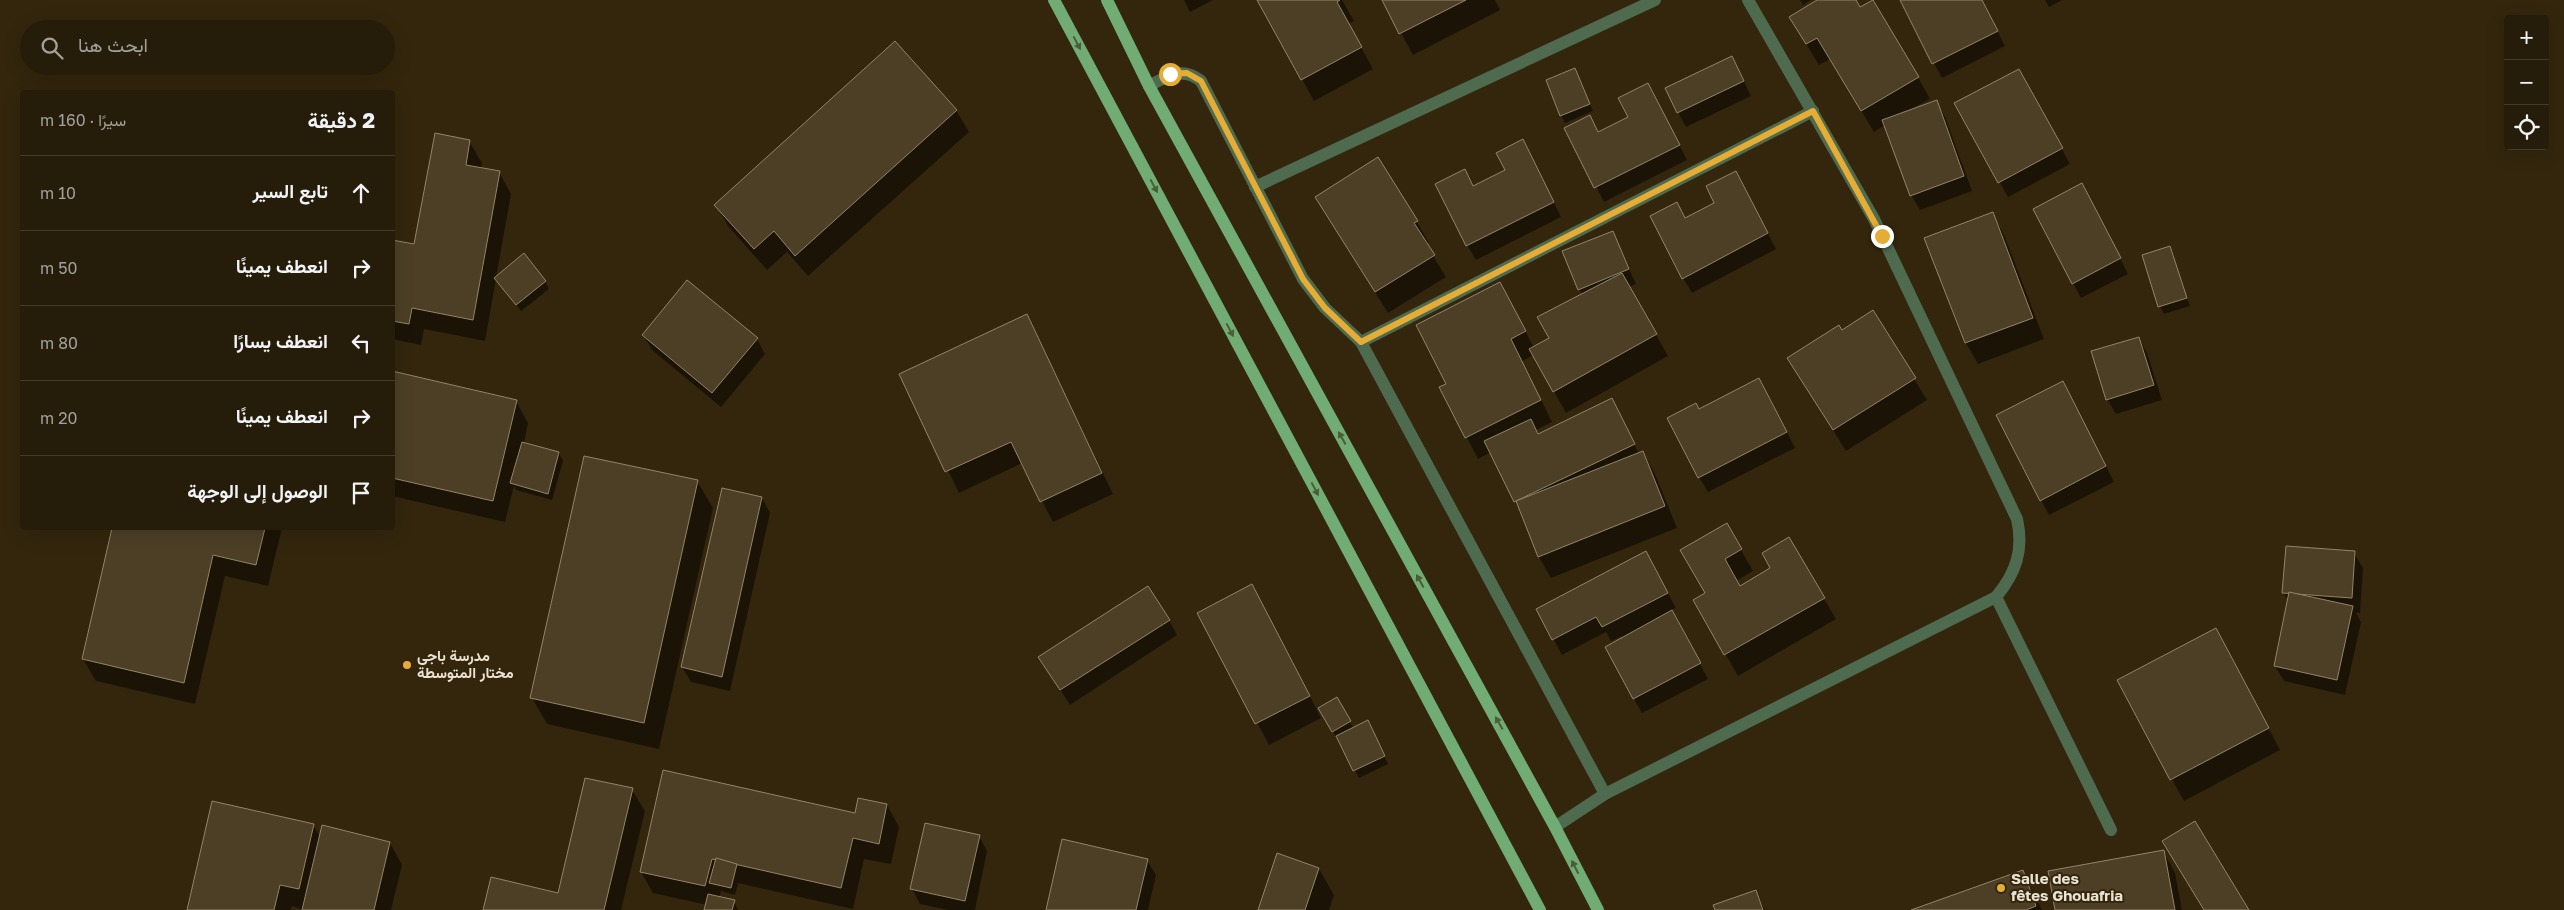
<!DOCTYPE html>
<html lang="ar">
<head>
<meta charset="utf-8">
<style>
	:root { --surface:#261c0a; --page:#322918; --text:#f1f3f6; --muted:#a4a19c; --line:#423a2b }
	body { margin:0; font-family:"Golos Text",Vazirmatn,sans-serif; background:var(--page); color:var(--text); direction:rtl }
	.controls { position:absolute; right:15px; top:15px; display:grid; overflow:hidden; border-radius:5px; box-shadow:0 5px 20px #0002 }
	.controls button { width:45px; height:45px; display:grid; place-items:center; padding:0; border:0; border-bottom:1px solid var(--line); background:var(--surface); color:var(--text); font:25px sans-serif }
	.stop { position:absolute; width:15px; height:15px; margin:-11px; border:4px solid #e5ad35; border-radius:50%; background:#fff }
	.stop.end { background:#e5ad35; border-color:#fff; box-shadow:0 1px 5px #0008 }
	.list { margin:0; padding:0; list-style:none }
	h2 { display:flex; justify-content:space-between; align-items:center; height:65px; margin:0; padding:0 20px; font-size:21px }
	h2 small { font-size:16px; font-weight:400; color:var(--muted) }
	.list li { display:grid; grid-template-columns:32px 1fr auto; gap:15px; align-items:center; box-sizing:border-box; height:75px; padding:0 20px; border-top:1px solid var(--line) }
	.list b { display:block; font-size:19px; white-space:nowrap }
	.list em { font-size:16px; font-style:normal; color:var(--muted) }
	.icon { flex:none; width:28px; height:28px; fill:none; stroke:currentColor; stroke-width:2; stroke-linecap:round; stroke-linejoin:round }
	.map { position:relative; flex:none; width:2564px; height:910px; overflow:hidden; direction:ltr }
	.search { position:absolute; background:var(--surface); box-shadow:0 5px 20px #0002; left:20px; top:20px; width:375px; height:55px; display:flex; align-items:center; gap:12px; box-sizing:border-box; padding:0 18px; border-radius:28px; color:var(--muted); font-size:19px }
	.panel { position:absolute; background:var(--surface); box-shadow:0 5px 20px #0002; left:20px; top:90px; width:375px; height:440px; border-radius:5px; direction:rtl }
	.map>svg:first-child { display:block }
	.shadow { fill:#0007 }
	.building { fill:#4c3f26; stroke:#938469 }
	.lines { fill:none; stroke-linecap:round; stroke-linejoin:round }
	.minor { stroke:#4e6b4f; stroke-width:12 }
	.major { stroke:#70ac73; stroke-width:12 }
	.oneway { fill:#4b5c36 }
	.route { stroke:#e5ad35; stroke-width:6 }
	.poi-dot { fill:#e5ad35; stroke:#33260d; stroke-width:2 }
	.labels { text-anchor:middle; stroke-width:4; stroke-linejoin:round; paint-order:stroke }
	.poi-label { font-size:15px; font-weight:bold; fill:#ebe2d4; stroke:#33260d; text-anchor:start }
</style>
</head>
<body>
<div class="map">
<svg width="2564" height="910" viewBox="0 0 2564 910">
	<rect width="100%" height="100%" fill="#33260d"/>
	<g class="shadow">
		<path d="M 1184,0 L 1213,0 L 1190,12 Z"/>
		<path d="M 1259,0 L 1342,0 L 1354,21 L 1348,24 L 1373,69 L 1314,101 Z"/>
		<path d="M 1383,0 L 1495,0 L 1500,10 L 1413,55 Z"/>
		<path d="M 1800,0 L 1811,0 L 1803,5 Z"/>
		<path d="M 1820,0 L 1855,0 L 1918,77 L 1930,99 L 1913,108 L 1936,102 L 1945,117 L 1972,191 L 1920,210 L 1911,195 L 1885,125 L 1874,132 L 1830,59 L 1819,65 L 1803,39 Z"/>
		<path d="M 1901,0 L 1982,0 L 2005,46 L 1942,78 Z"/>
		<path d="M 2045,0 L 2062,0 L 2049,7 Z"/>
		<path d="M 1575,69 L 1593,111 L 1565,123 L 1561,115 Z"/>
		<path d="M 1740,73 L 1751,96 L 1686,127 L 1678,112 Z"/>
		<path d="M 2027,85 L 2070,164 L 2008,197 L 1956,104 Z"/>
		<path d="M 1656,100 L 1687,160 L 1604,202 L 1566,128 L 1598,133 L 1629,117 Z"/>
		<path d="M 956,110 L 969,132 L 808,276 L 787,252 L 767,270 L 728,226 L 716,205 Z"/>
		<path d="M 469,141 L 482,163 L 481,169 L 499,172 L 511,194 L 496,278 L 545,281 L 549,289 L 521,311 L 496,279 L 485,341 L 424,329 L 421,345 L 392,339 L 392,241 L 415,245 Z"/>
		<path d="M 1531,156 L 1561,217 L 1476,260 L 1467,245 L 1465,170 L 1474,187 Z"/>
		<path d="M 1744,187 L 1776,249 L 1692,293 L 1683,278 Z"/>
		<path d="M 2090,200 L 2128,274 L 2081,298 L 2073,283 Z"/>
		<path d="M 1992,213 L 2004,235 L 2044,339 L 1978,364 L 1966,343 Z"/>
		<path d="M 1329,218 L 1417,222 L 1429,243 L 1426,244 L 1446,277 L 1388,313 Z"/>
		<path d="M 1612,232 L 1636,284 L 1629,287 L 1668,356 L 1566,413 L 1534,355 L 1522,361 L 1552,422 L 1536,430 L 1539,435 L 1620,415 L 1639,454 L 1643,452 L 1655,474 L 1677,528 L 1551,578 L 1539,557 L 1521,511 L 1491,452 L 1478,459 L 1441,387 L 1447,384 L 1512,305 L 1534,348 L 1551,339 L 1583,295 L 1579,289 Z"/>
		<path d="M 2169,248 L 2190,306 L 2164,314 L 2160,306 Z"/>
		<path d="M 1873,312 L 1927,400 L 1846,451 L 1801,379 L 1841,332 Z"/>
		<path d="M 1027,315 L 1113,494 L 1053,522 L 1022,463 L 959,493 L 901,374 Z"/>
		<path d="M 643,335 L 757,339 L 765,354 L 721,407 L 652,350 Z"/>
		<path d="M 2139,338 L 2147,353 L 2162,400 L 2116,414 L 2107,399 Z"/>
		<path d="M 392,372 L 516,401 L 528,423 L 524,443 L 559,453 L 563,461 L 552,500 L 516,490 L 514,486 L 505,522 L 392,496 Z"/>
		<path d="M 1768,395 L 1795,448 L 1708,492 L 1699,477 L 1699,410 Z"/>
		<path d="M 2071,397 L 2114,482 L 2049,515 L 2041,500 Z"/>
		<path d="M 697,481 L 713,508 L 659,749 L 547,724 L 532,698 Z"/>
		<path d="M 762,498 L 770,513 L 730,691 L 691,682 L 682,667 Z"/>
		<path d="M 1726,524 L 1753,571 L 1736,581 L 1740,587 L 1772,569 L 1789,539 L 1836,619 L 1738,676 L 1695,601 L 1707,593 Z"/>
		<path d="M 114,528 L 282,528 L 268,586 L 225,576 L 195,704 L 96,681 L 83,659 Z"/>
		<path d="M 2354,553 L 2363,568 L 2360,613 L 2356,613 L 2361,622 L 2345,695 L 2284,681 L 2275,666 L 2289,602 L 2283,592 Z"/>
		<path d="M 1654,568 L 1676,608 L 1671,610 L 1708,679 L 1642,713 L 1634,699 L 1622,636 L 1611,641 L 1606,632 L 1562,655 L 1537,609 Z"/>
		<path d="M 1264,607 L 1321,718 L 1269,745 L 1199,613 Z"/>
		<path d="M 1169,620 L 1177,635 L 1070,705 L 1049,672 Z"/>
		<path d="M 2228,651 L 2280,750 L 2184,801 L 2118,681 Z"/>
		<path d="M 1336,699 L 1354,729 L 1371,729 L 1388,764 L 1359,778 L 1320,708 Z"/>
		<path d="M 632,790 L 645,811 L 621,910 L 485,910 L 559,894 Z"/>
		<path d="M 887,805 L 899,827 L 891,864 L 864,859 L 853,909 L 738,883 L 735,895 L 721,891 L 719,898 L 734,901 L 738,910 L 705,910 L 707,905 L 653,893 L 641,872 Z"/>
		<path d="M 313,825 L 321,838 L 390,843 L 402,865 L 391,910 L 303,910 L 292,906 L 291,910 L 189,910 Z"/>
		<path d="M 979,836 L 987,851 L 975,910 L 948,910 L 920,904 L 912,889 Z"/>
		<path d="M 2163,851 L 2175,873 L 2182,910 L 2056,910 Z"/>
		<path d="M 1147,860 L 1156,875 L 1148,910 L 1047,910 Z"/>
		<path d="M 1319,869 L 1334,895 L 1329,910 L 1259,910 Z"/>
		<path d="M 2023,872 L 2042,910 L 1915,910 Z"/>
		<path d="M 1755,891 L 1765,910 L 1716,910 Z"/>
	</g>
	<g class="building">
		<path d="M 1257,0 L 1340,0 L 1337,2 L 1362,47 L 1301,80 Z"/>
		<path d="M 1382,0 L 1466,0 L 1399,34 Z"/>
		<path d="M 1817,0 L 1856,0 L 1860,7 L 1873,0 L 1919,77 L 1861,111 L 1817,38 L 1806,44 L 1789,17 Z"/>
		<path d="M 1900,0 L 1982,0 L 1998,31 L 1932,64 Z"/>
		<path d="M 895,41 L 957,110 L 795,256 L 774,231 L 754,249 L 714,205 Z"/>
		<path d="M 1732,56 L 1744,81 L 1677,113 L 1665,88 Z"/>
		<path d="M 1575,68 L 1590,104 L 1560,116 L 1546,80 Z"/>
		<path d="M 2019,69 L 2063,148 L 1998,183 L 1954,103 Z"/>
		<path d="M 1648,83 L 1680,145 L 1594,188 L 1564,128 L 1590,115 L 1598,132 L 1628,117 L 1618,98 Z"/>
		<path d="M 1937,100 L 1964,176 L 1910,196 L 1882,120 Z"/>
		<path d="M 435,133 L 470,140 L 466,165 L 500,171 L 473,320 L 412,308 L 409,324 L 392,321 L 392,240 L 414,244 Z"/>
		<path d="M 1523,139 L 1554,202 L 1466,246 L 1435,184 L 1465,169 L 1473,186 L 1505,170 L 1496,153 Z"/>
		<path d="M 1378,157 L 1418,221 L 1414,223 L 1435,255 L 1375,292 L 1315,197 Z"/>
		<path d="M 1736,171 L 1768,233 L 1682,279 L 1650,216 L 1677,202 L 1685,218 L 1714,203 L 1706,186 Z"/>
		<path d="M 2082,183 L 2121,258 L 2072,284 L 2033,209 Z"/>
		<path d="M 1993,212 L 2033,318 L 1965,343 L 1924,238 Z"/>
		<path d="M 1613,231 L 1629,269 L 1578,290 L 1562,251 Z"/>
		<path d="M 2170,246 L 2187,298 L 2158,307 L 2142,255 Z"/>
		<path d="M 524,253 L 546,281 L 516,305 L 494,278 Z"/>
		<path d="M 1622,273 L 1657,334 L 1553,392 L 1529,349 L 1549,338 L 1537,317 Z"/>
		<path d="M 687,280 L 758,338 L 712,393 L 642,335 Z"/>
		<path d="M 1500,282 L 1526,331 L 1511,339 L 1541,400 L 1465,438 L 1439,387 L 1446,384 L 1416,325 Z"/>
		<path d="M 1873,310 L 1916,378 L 1833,430 L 1787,358 L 1839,325 L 1842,330 Z"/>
		<path d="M 1027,314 L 1102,473 L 1040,502 L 1011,442 L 945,472 L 899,374 Z"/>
		<path d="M 2139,337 L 2154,385 L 2106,400 L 2091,351 Z"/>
		<path d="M 392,371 L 517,400 L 493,501 L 392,478 Z"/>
		<path d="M 1759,378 L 1787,432 L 1698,478 L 1667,418 L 1696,403 L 1699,409 Z"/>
		<path d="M 2063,381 L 2106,466 L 2040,501 L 1996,415 Z"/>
		<path d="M 1612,398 L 1635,444 L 1514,502 L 1484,441 L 1531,419 L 1538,434 Z"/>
		<path d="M 522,442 L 559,452 L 548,494 L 510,483 Z"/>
		<path d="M 1643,451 L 1665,506 L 1538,557 L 1516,501 Z"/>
		<path d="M 584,456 L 698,480 L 644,723 L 530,698 Z"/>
		<path d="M 722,488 L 762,497 L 722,677 L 681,667 Z"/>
		<path d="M 1727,523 L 1742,549 L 1725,559 L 1740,586 L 1770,568 L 1762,553 L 1789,537 L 1825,598 L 1724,655 L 1693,600 L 1705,593 L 1680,550 Z"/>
		<path d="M 112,528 L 265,528 L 256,565 L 213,555 L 184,683 L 82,659 Z"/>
		<path d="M 2286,546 L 2355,551 L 2352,598 L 2282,593 Z"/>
		<path d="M 1646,551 L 1668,593 L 1602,627 L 1596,617 L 1552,640 L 1536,609 Z"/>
		<path d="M 1252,584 L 1310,696 L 1255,724 L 1197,613 Z"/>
		<path d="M 1148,586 L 1170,620 L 1060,690 L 1038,657 Z"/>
		<path d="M 2289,592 L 2353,606 L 2337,680 L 2274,666 Z"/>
		<path d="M 1672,610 L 1701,663 L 1633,699 L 1605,647 Z"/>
		<path d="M 2216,628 L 2269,728 L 2170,780 L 2117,680 Z"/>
		<path d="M 1337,697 L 1351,721 L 1332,732 L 1318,708 Z"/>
		<path d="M 1368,720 L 1385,756 L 1353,771 L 1336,736 Z"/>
		<path d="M 663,770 L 855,813 L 858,798 L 887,804 L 879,844 L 853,838 L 841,888 L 712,859 L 705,886 L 640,872 Z"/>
		<path d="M 585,778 L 633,788 L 604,910 L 483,910 L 491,877 L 558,893 Z"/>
		<path d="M 212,801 L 314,824 L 299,889 L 280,885 L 274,910 L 187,910 Z"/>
		<path d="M 2195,821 L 2249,910 L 2204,910 L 2162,841 Z"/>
		<path d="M 925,823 L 980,835 L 965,901 L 910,889 Z"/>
		<path d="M 322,825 L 390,842 L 374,910 L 302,910 Z"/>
		<path d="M 1062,839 L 1148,859 L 1136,910 L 1046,910 Z"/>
		<path d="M 2164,850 L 2175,910 L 2055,910 L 2048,871 Z"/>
		<path d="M 1277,853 L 1319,868 L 1305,910 L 1258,910 Z"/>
		<path d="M 716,858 L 737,864 L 731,888 L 709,883 Z"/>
		<path d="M 2023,870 L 2036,906 L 2026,910 L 1911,910 Z"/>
		<path d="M 1756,890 L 1763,910 L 1715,910 L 1713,905 Z"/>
		<path d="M 708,894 L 735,900 L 732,910 L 704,910 Z"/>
	</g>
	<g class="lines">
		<g class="minor">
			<path d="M 1149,86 C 1167,76 1182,66 1201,81 L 1303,279 L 1325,308 L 1361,342 L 1605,794"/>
			<path d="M 1255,187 L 1655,0"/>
			<path d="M 1361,342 L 1813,111"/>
			<path d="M 1996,597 L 2111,830"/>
			<path d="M 1555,827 L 1605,794 L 1996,597 C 2016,573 2024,550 2017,519 L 1874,219 L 1748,0"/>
		</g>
		<g class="major">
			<path d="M 1054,0 L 1540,910"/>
			<path d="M 1107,0 L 1149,86 L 1555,827 L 1598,910"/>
		</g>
	</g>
	<defs><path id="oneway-solid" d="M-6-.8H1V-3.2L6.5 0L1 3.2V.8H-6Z" transform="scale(1.25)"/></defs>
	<g class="oneway">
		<use href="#oneway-solid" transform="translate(1077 43) rotate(62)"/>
		<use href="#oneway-solid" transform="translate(1154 186) rotate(62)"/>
		<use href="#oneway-solid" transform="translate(1230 330) rotate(62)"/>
		<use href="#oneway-solid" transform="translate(1342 438) rotate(-119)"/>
		<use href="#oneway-solid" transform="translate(1315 489) rotate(62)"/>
		<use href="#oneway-solid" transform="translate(1420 581) rotate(-119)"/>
		<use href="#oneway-solid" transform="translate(1499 723) rotate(-119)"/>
		<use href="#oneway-solid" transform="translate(1575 867) rotate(-117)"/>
	</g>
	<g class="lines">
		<path class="route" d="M 1170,74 L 1187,73 L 1201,81 L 1303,279 L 1325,308 L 1361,342 L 1813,111 L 1882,236"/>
	</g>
	<g class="poi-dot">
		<circle cx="407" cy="665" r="5"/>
		<circle cx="2001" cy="888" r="5"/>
	</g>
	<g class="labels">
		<g class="poi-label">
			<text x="417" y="661">مدرسة باجي<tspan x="417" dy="17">مختار المتوسطة</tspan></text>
			<text x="2011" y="884">Salle des<tspan x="2011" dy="17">fêtes Ghouafria</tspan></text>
		</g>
	</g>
</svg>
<div class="controls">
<button>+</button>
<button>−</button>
<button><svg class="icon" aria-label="locate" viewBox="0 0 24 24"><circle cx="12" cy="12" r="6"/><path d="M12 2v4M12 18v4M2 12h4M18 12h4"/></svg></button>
</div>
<div class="stop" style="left:1170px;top:74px"></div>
<div class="stop end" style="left:1882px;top:236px"></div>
<div class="search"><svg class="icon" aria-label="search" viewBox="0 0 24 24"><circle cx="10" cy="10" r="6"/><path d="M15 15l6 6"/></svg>ابحث هنا</div>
<section class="panel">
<h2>2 دقيقة<small>سيرًا · 160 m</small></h2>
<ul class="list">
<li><svg class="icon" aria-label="ahead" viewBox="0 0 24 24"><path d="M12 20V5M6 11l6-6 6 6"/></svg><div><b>تابع السير</b></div><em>10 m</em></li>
<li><svg class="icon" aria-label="right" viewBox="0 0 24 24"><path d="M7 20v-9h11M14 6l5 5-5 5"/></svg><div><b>انعطف يمينًا</b></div><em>50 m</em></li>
<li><svg class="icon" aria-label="left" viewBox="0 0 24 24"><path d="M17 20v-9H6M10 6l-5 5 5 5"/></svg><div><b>انعطف يسارًا</b></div><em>80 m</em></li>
<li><svg class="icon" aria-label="right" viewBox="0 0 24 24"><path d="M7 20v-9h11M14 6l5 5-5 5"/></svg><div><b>انعطف يمينًا</b></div><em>20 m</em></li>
<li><svg class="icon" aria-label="arrive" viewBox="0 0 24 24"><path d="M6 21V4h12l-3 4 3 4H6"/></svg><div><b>الوصول إلى الوجهة</b></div></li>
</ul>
</section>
</div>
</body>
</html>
